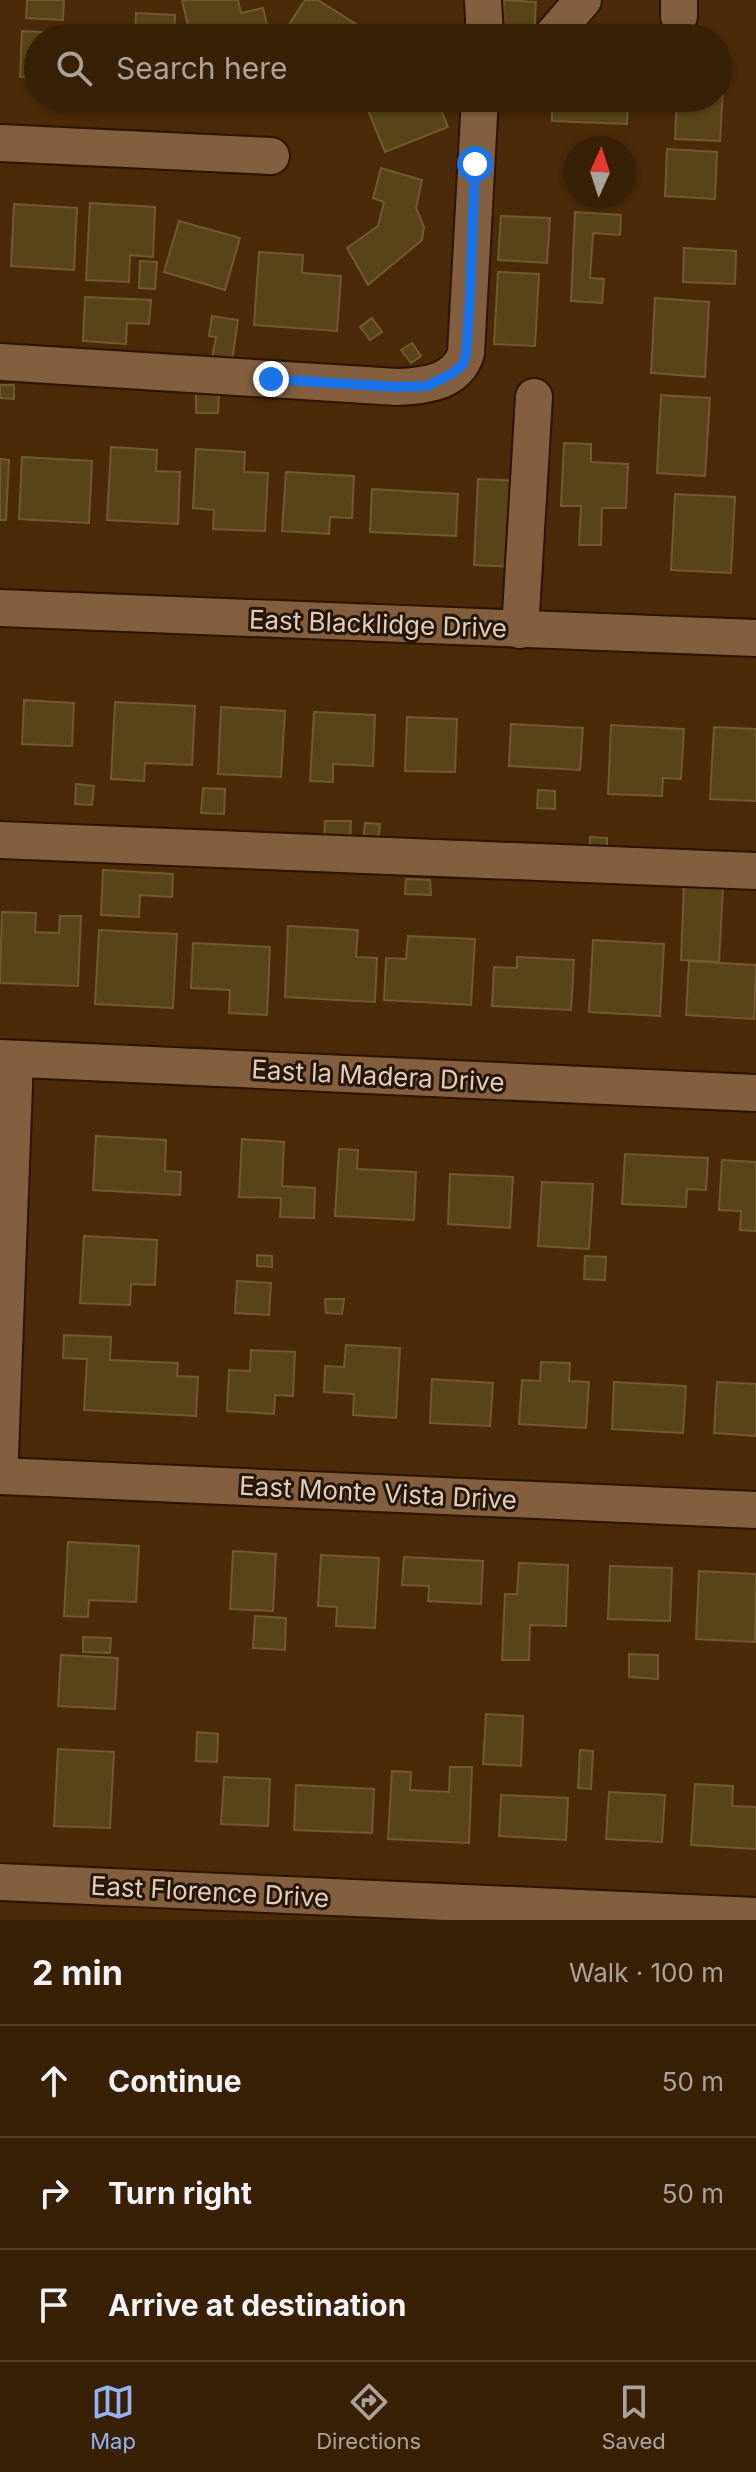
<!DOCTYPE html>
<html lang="en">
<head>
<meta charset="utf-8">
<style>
	:root { --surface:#382006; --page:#3f2810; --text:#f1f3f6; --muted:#aba39b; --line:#523e28; --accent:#95b2f1 }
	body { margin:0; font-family:Inter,sans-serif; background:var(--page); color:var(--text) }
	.compass { position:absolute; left:564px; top:136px; width:72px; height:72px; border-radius:50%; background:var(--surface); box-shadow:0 2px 6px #0004; rotate:3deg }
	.stop { position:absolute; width:24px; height:24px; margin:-18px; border:6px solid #1a73e8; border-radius:50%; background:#fff }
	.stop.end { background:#1a73e8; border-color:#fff; box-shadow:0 2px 8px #0008 }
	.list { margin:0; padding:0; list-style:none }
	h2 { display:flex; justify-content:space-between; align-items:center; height:104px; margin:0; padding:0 32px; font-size:34px }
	h2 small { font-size:26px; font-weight:400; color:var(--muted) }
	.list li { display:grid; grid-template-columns:52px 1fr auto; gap:24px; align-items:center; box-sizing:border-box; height:112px; padding:0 32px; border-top:2px solid var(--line) }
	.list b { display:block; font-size:30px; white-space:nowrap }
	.list em { font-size:26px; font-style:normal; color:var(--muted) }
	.icon { flex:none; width:44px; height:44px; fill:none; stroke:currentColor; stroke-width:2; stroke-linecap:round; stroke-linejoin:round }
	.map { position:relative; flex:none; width:756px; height:1920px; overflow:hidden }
	.search { position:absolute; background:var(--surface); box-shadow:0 2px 6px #0004; left:24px; right:24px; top:24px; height:88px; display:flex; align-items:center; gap:20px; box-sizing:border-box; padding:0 28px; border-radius:44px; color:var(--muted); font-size:30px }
	.sheet { height:440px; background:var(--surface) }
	nav { display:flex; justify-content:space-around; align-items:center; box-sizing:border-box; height:112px; border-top:2px solid var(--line); background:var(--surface); font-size:22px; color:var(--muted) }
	nav a { display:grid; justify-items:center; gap:4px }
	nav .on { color:var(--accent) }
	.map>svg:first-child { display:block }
	.building { fill:#594318; stroke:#715a30; stroke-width:2 }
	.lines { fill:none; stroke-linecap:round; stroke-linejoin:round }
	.minor-casing { stroke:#2b1400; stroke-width:40 }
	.minor { stroke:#835f3f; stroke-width:36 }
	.route { stroke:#1a73e8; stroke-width:10 }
	.labels { text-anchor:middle; stroke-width:6; stroke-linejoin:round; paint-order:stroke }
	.street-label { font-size:26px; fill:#e2cdbc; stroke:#26170a }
</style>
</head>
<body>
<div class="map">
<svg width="756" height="1920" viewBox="0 0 756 1920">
	<rect width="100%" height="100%" fill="#4a2a08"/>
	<g class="building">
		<path d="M 27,0 L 64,0 L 63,20 L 26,18 Z"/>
		<path d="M 187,0 L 238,0 L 241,13 L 263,8 L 270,38 L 191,38 L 182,1 Z"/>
		<path d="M 305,0 L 318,0 L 373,35 L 371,38 L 306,38 L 288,26 Z"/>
		<path d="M 504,0 L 536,2 L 534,38 L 502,38 Z"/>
		<path d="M 136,13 L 175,15 L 174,38 L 114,38 L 115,33 L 135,34 Z"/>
		<path d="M 22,31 L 95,35 L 95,38 L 38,38 L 38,77 L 20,77 Z"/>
		<path d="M 718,70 L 724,70 L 720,141 L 675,139 L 677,98 L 718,98 Z"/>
		<path d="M 363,98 L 436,98 L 448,127 L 385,152 Z"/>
		<path d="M 534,98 L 628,98 L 627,124 L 552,121 L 552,108 L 534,107 Z"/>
		<path d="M 667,149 L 717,152 L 715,199 L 665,196 Z"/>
		<path d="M 381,168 L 422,180 L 416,208 L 424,227 L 422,240 L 368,285 L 347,248 L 378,226 L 384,202 L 373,198 Z"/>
		<path d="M 90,203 L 155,207 L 153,257 L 130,255 L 129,282 L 86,280 Z"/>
		<path d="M 14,204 L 77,208 L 74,270 L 11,266 Z"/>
		<path d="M 575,212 L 621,215 L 620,235 L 593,233 L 590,278 L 604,279 L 602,303 L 571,301 Z"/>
		<path d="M 501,216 L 550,218 L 547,263 L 498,260 Z"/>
		<path d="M 179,221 L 240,238 L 225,290 L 164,272 Z"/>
		<path d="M 684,248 L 736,251 L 735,284 L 683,282 Z"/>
		<path d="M 259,252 L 303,255 L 302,273 L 341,276 L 337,331 L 254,325 Z"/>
		<path d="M 140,261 L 157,262 L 155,289 L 139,288 Z"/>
		<path d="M 498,272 L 539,274 L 535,346 L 494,344 Z"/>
		<path d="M 85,297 L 151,300 L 149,324 L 127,323 L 126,344 L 83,341 Z"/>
		<path d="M 655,298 L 709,302 L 705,377 L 651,373 Z"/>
		<path d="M 212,316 L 238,320 L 232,361 L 212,358 L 216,337 L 209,336 Z"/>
		<path d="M 372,318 L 382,332 L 370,340 L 360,327 Z"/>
		<path d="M 412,343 L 421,356 L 411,363 L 401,350 Z"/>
		<path d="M 0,385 L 14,385 L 14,399 L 0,398 Z"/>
		<path d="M 196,391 L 219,392 L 218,413 L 196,413 Z"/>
		<path d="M 661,395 L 710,398 L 705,476 L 657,473 Z"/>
		<path d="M 564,443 L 591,444 L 591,462 L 628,464 L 626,508 L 602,508 L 601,545 L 579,545 L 581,506 L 561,506 Z"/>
		<path d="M 111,447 L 157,450 L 156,471 L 180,472 L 178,524 L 107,520 Z"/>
		<path d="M 196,449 L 245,452 L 244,472 L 268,473 L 265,531 L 213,529 L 214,510 L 193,508 Z"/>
		<path d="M 22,457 L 92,461 L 89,523 L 19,519 Z"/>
		<path d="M 0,459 L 9,460 L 6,520 L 0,520 Z"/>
		<path d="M 286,472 L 354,476 L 352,518 L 330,517 L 329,534 L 282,531 Z"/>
		<path d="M 478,479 L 518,481 L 513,567 L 474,565 Z"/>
		<path d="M 372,489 L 458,494 L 456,536 L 370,532 Z"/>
		<path d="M 675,494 L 735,497 L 731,573 L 671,570 Z"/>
		<path d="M 24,700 L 74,703 L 72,746 L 22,744 Z"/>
		<path d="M 115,702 L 195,706 L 192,765 L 145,763 L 144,781 L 111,779 Z"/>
		<path d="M 221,707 L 285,711 L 281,777 L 218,774 Z"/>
		<path d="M 314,712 L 375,715 L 373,766 L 333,764 L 333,782 L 310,781 Z"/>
		<path d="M 407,717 L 457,719 L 455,772 L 405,771 Z"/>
		<path d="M 511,724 L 583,728 L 580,770 L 509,766 Z"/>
		<path d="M 611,725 L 684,729 L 681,779 L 663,778 L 662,796 L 608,794 Z"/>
		<path d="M 714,727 L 756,729 L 756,801 L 710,799 Z"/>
		<path d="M 76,784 L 94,786 L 92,805 L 75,804 Z"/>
		<path d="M 203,788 L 225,789 L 224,814 L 201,813 Z"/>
		<path d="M 538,790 L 555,791 L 555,809 L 537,808 Z"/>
		<path d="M 325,821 L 351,821 L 350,840 L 324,839 Z"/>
		<path d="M 365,823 L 380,824 L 378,843 L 363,841 Z"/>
		<path d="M 590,837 L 607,838 L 607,854 L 590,853 Z"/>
		<path d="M 103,870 L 173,874 L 172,897 L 140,895 L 139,917 L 101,915 Z"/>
		<path d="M 406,879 L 430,880 L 431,895 L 405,894 Z"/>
		<path d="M 684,885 L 723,887 L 719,962 L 681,960 Z"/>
		<path d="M 2,912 L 36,913 L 35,932 L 59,933 L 60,916 L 81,916 L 78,986 L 0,983 Z"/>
		<path d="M 288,926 L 358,930 L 356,957 L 377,958 L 375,1002 L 285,997 Z"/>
		<path d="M 99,930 L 177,934 L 173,1008 L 95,1004 Z"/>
		<path d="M 408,936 L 475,939 L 471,1005 L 384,1000 L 386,958 L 406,959 Z"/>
		<path d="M 593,940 L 664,944 L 660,1016 L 589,1012 Z"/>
		<path d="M 193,943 L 270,947 L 267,1015 L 229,1013 L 230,990 L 191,988 Z"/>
		<path d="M 517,957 L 574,960 L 571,1010 L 492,1006 L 494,967 L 517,968 Z"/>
		<path d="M 689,961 L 756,965 L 754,1019 L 686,1015 Z"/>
		<path d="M 96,1136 L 166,1140 L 165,1171 L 181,1172 L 180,1195 L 93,1190 Z"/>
		<path d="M 242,1139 L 284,1142 L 282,1186 L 315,1188 L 314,1218 L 280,1217 L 281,1198 L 239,1197 Z"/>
		<path d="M 339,1149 L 358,1150 L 357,1169 L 416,1172 L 414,1220 L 335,1216 Z"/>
		<path d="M 625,1154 L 708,1158 L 706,1190 L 687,1189 L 686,1207 L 622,1204 Z"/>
		<path d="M 722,1160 L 756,1162 L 756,1231 L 740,1230 L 741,1211 L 719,1210 Z"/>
		<path d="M 450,1174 L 513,1177 L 510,1228 L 448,1224 Z"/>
		<path d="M 542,1182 L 593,1184 L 589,1249 L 538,1246 Z"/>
		<path d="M 84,1236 L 157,1240 L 155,1285 L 131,1284 L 130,1305 L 80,1303 Z"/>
		<path d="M 257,1255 L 272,1256 L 272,1267 L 257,1266 Z"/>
		<path d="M 585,1256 L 606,1257 L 605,1280 L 584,1279 Z"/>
		<path d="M 237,1281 L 271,1283 L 269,1315 L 235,1313 Z"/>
		<path d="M 325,1299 L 344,1299 L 342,1314 L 326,1313 Z"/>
		<path d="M 64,1335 L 111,1337 L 110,1360 L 178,1363 L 177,1376 L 198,1377 L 196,1416 L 84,1410 L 87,1359 L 63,1358 Z"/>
		<path d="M 346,1345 L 400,1348 L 396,1418 L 353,1415 L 354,1394 L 324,1392 L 325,1366 L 344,1367 Z"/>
		<path d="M 251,1350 L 295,1352 L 293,1396 L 275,1395 L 274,1414 L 227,1411 L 229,1370 L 250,1371 Z"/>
		<path d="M 541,1362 L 570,1363 L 569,1381 L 589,1382 L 586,1428 L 519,1424 L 522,1380 L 540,1381 Z"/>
		<path d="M 432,1379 L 493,1383 L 490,1426 L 430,1423 Z"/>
		<path d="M 614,1382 L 686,1386 L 683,1433 L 612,1429 Z"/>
		<path d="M 717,1382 L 756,1384 L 756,1436 L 714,1433 Z"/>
		<path d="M 68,1542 L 139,1546 L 136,1602 L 89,1600 L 88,1617 L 64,1616 Z"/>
		<path d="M 233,1551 L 276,1554 L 273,1611 L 230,1609 Z"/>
		<path d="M 321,1555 L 379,1558 L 375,1628 L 336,1626 L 337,1607 L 318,1606 Z"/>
		<path d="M 404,1557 L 483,1561 L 481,1604 L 428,1601 L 429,1586 L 402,1585 Z"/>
		<path d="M 519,1563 L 568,1565 L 566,1626 L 530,1625 L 529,1660 L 502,1660 L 505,1594 L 517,1594 Z"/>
		<path d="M 610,1566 L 672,1568 L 670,1621 L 608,1619 Z"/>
		<path d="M 699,1571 L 756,1574 L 755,1642 L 696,1639 Z"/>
		<path d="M 255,1616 L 286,1618 L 285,1650 L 253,1648 Z"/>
		<path d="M 83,1637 L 111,1638 L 110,1653 L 83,1652 Z"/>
		<path d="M 629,1654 L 658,1655 L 658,1679 L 629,1677 Z"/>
		<path d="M 61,1655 L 118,1658 L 115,1709 L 58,1706 Z"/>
		<path d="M 486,1714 L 523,1716 L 521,1766 L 483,1764 Z"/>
		<path d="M 197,1732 L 218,1734 L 217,1762 L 196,1761 Z"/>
		<path d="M 58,1749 L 114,1752 L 110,1828 L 54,1826 Z"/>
		<path d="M 580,1750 L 593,1751 L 591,1789 L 578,1788 Z"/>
		<path d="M 450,1767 L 472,1767 L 469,1843 L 388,1839 L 392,1771 L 411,1772 L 410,1790 L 449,1792 Z"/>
		<path d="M 224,1777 L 270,1779 L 268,1826 L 221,1824 Z"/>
		<path d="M 695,1784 L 733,1786 L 732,1806 L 756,1807 L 756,1849 L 691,1845 Z"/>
		<path d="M 296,1785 L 374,1789 L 372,1833 L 294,1830 Z"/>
		<path d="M 609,1792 L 665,1795 L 662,1842 L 606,1839 Z"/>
		<path d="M 501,1795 L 568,1798 L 566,1840 L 499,1836 Z"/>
	</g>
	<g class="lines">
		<g class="minor-casing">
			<g id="minor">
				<path d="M 483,0 L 485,38"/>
				<path d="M 679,16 L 679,0"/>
				<path d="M 553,35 L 583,0"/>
				<path d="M 0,143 L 271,156"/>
				<path d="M 0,362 L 397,387 C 424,386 457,383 466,353 L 480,98"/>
				<path d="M 0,608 L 756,638"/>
				<path d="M 520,630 L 534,397"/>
				<path d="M 0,840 L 756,871"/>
				<path d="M 0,1058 L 756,1093"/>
				<path d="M 0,1455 L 15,1059"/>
				<path d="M 0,1476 L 756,1510"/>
				<path d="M 0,1882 L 756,1916"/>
			</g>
		</g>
		<use href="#minor" class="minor"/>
	</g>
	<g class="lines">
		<path class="route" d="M 271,379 L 397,387 L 427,386 L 453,373 L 463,364 L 466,353 L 470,295 L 475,164"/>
	</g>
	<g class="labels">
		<g class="street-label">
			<text transform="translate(378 624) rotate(2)" y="9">East Blacklidge Drive</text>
			<text transform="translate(378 1076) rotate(3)" y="9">East la Madera Drive</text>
			<text transform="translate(378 1493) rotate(3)" y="9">East Monte Vista Drive</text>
			<text transform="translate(210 1892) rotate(3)" y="9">East Florence Drive</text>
		</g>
	</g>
</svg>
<svg class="compass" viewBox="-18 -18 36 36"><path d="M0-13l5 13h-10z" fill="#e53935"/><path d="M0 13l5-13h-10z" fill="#aba39b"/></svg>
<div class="stop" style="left:475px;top:164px"></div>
<div class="stop end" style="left:271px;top:379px"></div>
<div class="search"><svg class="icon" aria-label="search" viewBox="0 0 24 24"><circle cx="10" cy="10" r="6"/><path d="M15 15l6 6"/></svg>Search here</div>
</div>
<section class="sheet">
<h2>2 min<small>Walk · 100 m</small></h2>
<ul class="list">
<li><svg class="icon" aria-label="ahead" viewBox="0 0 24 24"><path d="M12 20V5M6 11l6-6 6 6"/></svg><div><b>Continue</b></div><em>50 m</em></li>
<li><svg class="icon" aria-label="right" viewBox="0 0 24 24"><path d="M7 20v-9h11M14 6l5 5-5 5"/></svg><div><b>Turn right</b></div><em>50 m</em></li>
<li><svg class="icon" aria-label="arrive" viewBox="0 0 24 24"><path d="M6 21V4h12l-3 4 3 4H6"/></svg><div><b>Arrive at destination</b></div></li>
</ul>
</section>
<nav>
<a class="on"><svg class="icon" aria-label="map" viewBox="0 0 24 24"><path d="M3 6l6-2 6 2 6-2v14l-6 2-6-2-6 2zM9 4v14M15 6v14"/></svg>Map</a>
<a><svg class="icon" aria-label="directions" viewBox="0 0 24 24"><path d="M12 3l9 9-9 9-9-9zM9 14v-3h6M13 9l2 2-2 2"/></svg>Directions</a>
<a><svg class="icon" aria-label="saved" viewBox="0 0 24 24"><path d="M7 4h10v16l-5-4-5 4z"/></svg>Saved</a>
</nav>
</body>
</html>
